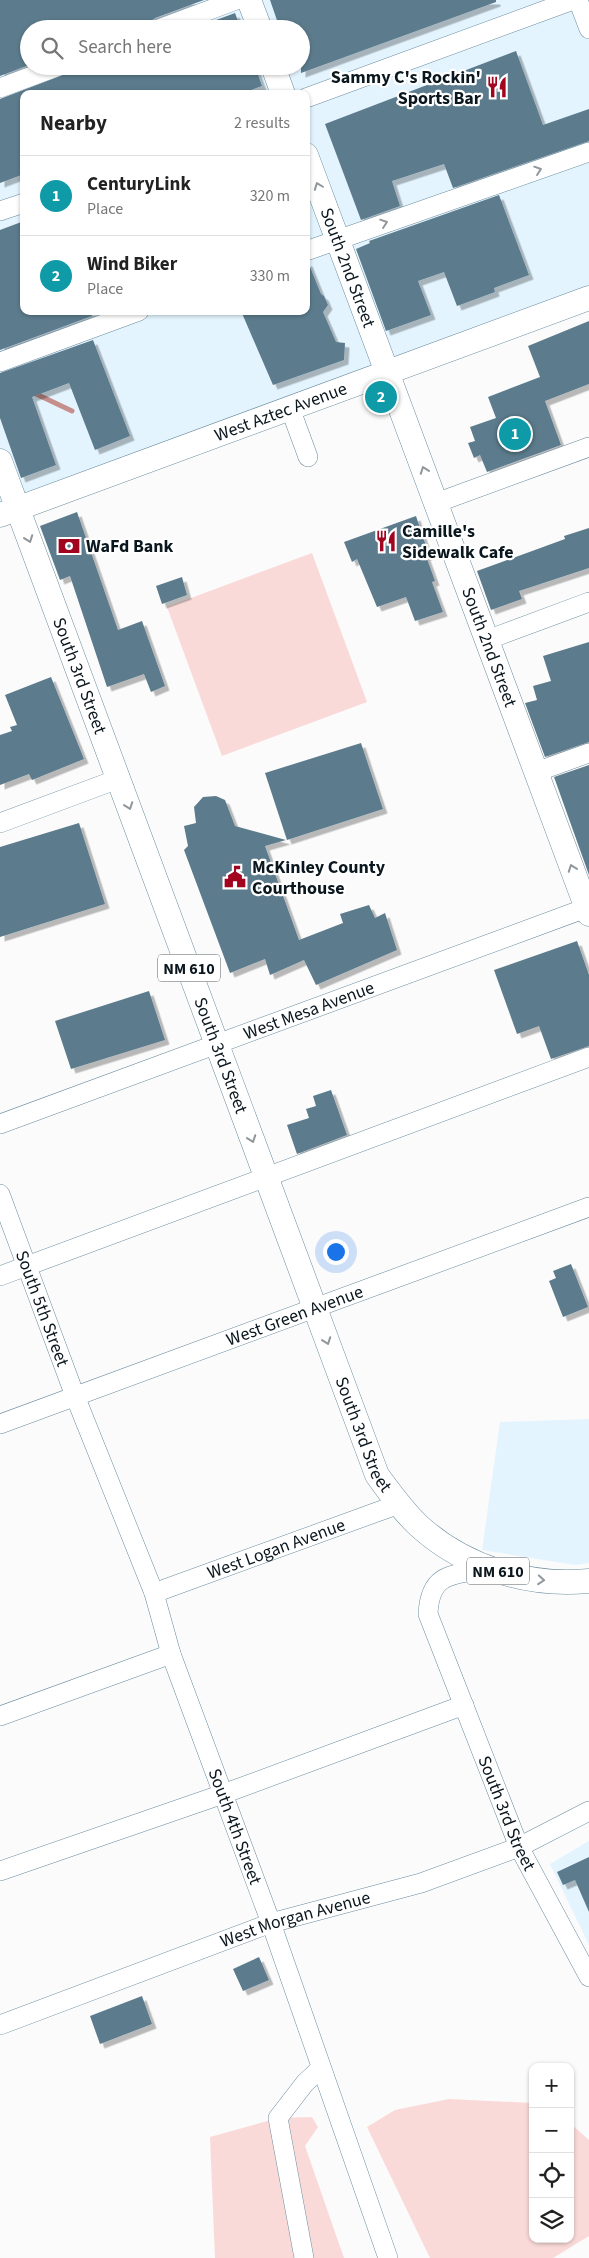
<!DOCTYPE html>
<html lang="en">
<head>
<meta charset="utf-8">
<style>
	:root { --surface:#fff; --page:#f6f6f6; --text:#222; --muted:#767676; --line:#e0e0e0; --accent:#111827 }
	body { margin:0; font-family:"Source Sans 3",sans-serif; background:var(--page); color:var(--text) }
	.controls { position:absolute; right:15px; bottom:15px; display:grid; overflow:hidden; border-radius:10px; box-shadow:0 1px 4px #0004 }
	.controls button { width:45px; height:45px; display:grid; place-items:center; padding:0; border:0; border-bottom:1px solid var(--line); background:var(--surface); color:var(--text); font:25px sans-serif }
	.you { position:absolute; left:335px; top:1251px; width:18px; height:18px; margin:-12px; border:4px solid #fff; border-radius:50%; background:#1a73e8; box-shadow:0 0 0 8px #1a73e833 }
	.badge { display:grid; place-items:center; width:32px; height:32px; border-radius:50%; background:var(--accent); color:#fff; font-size:16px; font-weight:700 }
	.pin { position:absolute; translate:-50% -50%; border:2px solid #fff; box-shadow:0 1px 5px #0006 }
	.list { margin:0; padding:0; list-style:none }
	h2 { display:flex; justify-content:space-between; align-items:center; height:65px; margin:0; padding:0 20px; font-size:21px }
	h2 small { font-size:16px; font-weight:400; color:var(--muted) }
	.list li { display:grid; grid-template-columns:32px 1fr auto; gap:15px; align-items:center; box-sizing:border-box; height:80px; padding:0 20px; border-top:1px solid var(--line) }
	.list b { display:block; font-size:19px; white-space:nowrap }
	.list p { margin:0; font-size:16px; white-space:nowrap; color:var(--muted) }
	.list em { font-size:16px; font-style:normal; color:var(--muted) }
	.icon { flex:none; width:28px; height:28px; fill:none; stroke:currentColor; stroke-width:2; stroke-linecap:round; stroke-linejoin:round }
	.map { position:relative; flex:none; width:589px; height:2258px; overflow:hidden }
	.search { position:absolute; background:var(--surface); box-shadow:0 1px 4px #0004; left:20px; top:20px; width:290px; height:55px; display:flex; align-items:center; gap:12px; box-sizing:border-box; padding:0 18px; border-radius:28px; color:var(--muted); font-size:19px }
	.panel { position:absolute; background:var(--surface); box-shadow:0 1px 4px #0004; left:20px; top:90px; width:290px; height:225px; border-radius:10px }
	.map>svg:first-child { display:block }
	.built { fill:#e3f4fe; fill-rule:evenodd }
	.green { fill:#fadad8 }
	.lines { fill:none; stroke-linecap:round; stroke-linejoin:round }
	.stream { stroke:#c78f8c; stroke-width:5 }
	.building { fill:#5c7c8d; filter:url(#shadow) }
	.minor-casing { stroke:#6b8c9e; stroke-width:20 }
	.major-casing { stroke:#6b8c9e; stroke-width:25 }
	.minor { stroke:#fff; stroke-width:19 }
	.major { stroke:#fff; stroke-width:24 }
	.oneway { stroke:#91979a }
	.labels { text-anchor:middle; stroke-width:4.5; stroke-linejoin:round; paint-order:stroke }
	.shield { fill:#fff; stroke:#545d62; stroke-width:1 }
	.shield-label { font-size:16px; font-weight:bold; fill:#0b171e }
	.poi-label { font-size:18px; font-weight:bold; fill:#0b171e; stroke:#fff; text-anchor:start }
	.street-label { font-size:18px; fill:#0b171e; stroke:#fff }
</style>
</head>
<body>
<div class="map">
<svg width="589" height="2258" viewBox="0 0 589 2258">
	<defs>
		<filter id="shadow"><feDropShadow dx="4.5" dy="4.5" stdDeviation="0" flood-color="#0004"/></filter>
	</defs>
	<rect width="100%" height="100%" fill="#fbfbfb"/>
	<g class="built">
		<path d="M 0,0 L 579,0 L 589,28 L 589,298 L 0,516 ZM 29,29 L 301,29 L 301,66 L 29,66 ZM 24,94 L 306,94 L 306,311 L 24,311 Z"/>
		<path d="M 589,1419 L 589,1563 L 575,1565 L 482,1550 L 500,1422 Z"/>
		<path d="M 589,1841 L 589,1945 L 550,1864 Z"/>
	</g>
	<g class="green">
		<path d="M 312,553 L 367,702 L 222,756 L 167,607 Z"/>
		<path d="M 449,2099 L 533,2103 L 533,2239 L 570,2239 L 570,2123 L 589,2140 L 589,2236 L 553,2258 L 430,2258 L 367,2127 L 395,2110 Z"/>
		<path d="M 312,2117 L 318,2127 L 305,2146 L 344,2258 L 215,2258 L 210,2137 L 278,2118 Z"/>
	</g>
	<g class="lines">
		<path class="stream" d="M 34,393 L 72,411"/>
	</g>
	<g class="building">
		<path d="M 0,0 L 204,0 L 155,18 L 150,22 L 148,29 L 134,29 L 133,22 L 115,29 L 29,29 L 29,65 L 0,76 Z"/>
		<path d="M 270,0 L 496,0 L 496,2 L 301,73 L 301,29 L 280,29 Z"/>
		<path d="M 235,13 L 241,29 L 192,29 Z"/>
		<path d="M 516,51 L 543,125 L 589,109 L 589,141 L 453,188 L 444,164 L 392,181 L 400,206 L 361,220 L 325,124 Z"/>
		<path d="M 86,66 L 255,66 L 262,86 L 240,94 L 24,94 L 24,174 L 0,183 L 0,99 Z"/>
		<path d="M 499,195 L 529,275 L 494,288 L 495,292 L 457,306 L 444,272 L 418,281 L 431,315 L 386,331 L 356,249 L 370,243 L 369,241 Z"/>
		<path d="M 24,221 L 24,311 L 93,311 L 92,316 L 0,350 L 0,230 Z"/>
		<path d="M 306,262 L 308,262 L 321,294 L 324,296 L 328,305 L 323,312 L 336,342 L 345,343 L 344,360 L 273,385 L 241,311 L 306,311 Z"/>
		<path d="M 589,321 L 589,384 L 545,401 L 561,445 L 487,472 L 480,455 L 474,458 L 468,443 L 475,441 L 470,427 L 496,418 L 488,397 L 540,377 L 528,346 Z"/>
		<path d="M 93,340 L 130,436 L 95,450 L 69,383 L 32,397 L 56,465 L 21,478 L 0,418 L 0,373 Z"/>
		<path d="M 77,512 L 118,630 L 142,621 L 165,686 L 151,692 L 144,674 L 107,687 L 70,576 L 60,580 L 40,526 Z"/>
		<path d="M 416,516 L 429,555 L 426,556 L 435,581 L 432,582 L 443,612 L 415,621 L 406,597 L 377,607 L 357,559 L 352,562 L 344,542 Z"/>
		<path d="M 589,528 L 589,568 L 519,591 L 522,599 L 491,610 L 477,571 L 565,539 L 564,536 Z"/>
		<path d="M 182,577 L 187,595 L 162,604 L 156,586 Z"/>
		<path d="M 589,642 L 589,742 L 545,757 L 525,703 L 537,700 L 533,686 L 551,681 L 543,656 Z"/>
		<path d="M 51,677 L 84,759 L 32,780 L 29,774 L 0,785 L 0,735 L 12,731 L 10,727 L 17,725 L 5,695 Z"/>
		<path d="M 361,743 L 383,809 L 287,840 L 265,773 Z"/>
		<path d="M 589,765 L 589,875 L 554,777 Z"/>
		<path d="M 216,796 L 225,800 L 235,826 L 286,840 L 265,846 L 299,940 L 343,923 L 340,914 L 369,905 L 375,918 L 385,913 L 397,950 L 316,985 L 304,960 L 270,975 L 265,959 L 230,973 L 184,850 L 188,846 L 184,826 L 196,823 L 194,807 L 203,797 Z"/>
		<path d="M 79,823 L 105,904 L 0,937 L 0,847 Z"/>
		<path d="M 577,941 L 589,975 L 589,1046 L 551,1059 L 539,1026 L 517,1034 L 494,970 Z"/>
		<path d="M 149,991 L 165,1040 L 71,1069 L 55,1021 Z"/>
		<path d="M 331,1090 L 347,1135 L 297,1154 L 287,1125 L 309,1118 L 306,1109 L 316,1106 L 313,1096 Z"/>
		<path d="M 571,1264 L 588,1307 L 563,1317 L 549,1281 L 556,1278 L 553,1271 Z"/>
		<path d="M 589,1857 L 589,1912 L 575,1880 L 563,1885 L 557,1872 Z"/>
		<path d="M 259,1957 L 269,1980 L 243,1991 L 233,1969 Z"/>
		<path d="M 142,1996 L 152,2024 L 100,2044 L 90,2016 Z"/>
	</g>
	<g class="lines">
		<g class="minor-casing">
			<g id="minor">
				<path d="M 578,0 L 589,29"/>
				<path d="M 159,29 L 236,0"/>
				<path d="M 0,88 L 59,66"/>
				<path d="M 306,98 L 573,0"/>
				<path d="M 0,211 L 24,203"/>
				<path d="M 306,251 L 589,152"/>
				<path d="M 0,362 L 139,311"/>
				<path d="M 290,408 L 308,457"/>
				<path d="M 436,503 L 589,447"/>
				<path d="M 487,640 L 589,602"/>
				<path d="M 536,772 L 589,753"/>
				<path d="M 0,823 L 118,779"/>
				<path id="s1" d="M 0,1124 L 589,907"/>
				<path id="s2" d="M 0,1194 L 75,1396 L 154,1593 L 171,1654 L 271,1923 L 388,2258"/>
				<path d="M 0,1276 L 589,1057"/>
				<path id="s3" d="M 0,1424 L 589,1207"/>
				<path id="s4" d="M 489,1569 C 454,1575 430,1571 428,1614 L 519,1847 L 589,1977"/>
				<path id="s5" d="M 154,1593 L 399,1504"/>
				<path d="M 0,1716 L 171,1654"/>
				<path d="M 0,1871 L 223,1794 L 464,1705"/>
				<path id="s6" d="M 0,2025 L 271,1923 L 421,1883 L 519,1847 L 589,1811"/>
				<path d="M 304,2258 L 278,2118 L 305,2083 L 320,2069"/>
			</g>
		</g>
		<g class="major-casing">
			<g id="major">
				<path d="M 249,0 L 260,29"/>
				<path d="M 273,66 L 283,94"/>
				<path id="s7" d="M 306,155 L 589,914"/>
				<path id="s8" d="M 0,461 L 377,1475 C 390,1493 403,1511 419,1526 C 464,1567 528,1587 589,1581"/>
				<path id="s9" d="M 0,515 L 589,298"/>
			</g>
		</g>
		<use href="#minor" class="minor"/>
		<use href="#major" class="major"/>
	</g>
	<defs><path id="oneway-chevron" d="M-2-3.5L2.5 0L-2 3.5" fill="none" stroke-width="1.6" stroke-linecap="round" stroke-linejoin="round" transform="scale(1.25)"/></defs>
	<g class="oneway">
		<use href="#oneway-chevron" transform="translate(538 170) rotate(-19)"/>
		<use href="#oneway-chevron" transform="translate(318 186) rotate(-111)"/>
		<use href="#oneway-chevron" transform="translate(384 223) rotate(-19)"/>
		<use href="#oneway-chevron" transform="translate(424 470) rotate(-110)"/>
		<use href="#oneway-chevron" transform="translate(29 539) rotate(70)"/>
		<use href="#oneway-chevron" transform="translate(129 806) rotate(70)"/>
		<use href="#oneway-chevron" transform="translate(572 868) rotate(-110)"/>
		<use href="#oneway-chevron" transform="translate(252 1139) rotate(70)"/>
		<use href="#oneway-chevron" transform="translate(327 1341) rotate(70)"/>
		<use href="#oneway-chevron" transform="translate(541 1580) rotate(5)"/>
	</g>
	<defs>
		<g id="restaurant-bare" transform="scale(1.725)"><path d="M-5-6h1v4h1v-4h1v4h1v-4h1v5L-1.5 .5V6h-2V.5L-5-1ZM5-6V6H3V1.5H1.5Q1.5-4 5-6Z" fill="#a20420" stroke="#fff" stroke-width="2.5" paint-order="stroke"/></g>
		<g id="bank-bare" transform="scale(1.725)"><path d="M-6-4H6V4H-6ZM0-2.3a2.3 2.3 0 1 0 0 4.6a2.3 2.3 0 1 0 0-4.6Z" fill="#a20420" stroke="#fff" stroke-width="2.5" paint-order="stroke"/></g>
		<g id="civic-bare" transform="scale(1.725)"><path d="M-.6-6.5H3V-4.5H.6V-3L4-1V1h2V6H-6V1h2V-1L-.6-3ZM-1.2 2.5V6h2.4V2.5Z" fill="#a20420" stroke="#fff" stroke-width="2.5" paint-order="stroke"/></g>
	</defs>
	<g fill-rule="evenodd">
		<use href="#restaurant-bare" x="497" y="87"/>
		<use href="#restaurant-bare" x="386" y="541"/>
		<use href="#bank-bare" x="69" y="546"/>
		<use href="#civic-bare" x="235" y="877"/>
	</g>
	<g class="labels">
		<g class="shield">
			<rect x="158" y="954.5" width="62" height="27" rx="4"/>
			<rect x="467" y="1557.5" width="62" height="27" rx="4"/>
		</g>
		<g class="shield-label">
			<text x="189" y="974">NM 610</text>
			<text x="498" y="1577">NM 610</text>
		</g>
		<g class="poi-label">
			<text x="481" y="83" text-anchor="end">Sammy C's Rockin'<tspan x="481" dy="21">Sports Bar</tspan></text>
			<text x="402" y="537">Camille's<tspan x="402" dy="21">Sidewalk Cafe</tspan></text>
			<text x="86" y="552">WaFd Bank</text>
			<text x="252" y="873">McKinley County<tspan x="252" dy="21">Courthouse</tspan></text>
		</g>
		<g class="street-label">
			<text dy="6" stroke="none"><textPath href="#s7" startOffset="120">South 2nd Street</textPath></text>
			<text dy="6" stroke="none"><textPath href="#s9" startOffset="299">West Aztec Avenue</textPath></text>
			<text dy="6" stroke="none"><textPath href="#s7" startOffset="525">South 2nd Street</textPath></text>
			<text dy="6" stroke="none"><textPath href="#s8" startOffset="229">South 3rd Street</textPath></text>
			<text dy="6" stroke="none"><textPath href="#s1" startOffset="329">West Mesa Avenue</textPath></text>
			<text dy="6" stroke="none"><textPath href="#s8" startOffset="634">South 3rd Street</textPath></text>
			<text dy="6" stroke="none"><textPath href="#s2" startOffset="122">South 5th Street</textPath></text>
			<text dy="6" stroke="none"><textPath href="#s3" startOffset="314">West Green Avenue</textPath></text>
			<text dy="6" stroke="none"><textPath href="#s8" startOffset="1039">South 3rd Street</textPath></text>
			<text dy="6" stroke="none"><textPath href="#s5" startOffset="130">West Logan Avenue</textPath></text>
			<text dy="6" stroke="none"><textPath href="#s4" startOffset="301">South 3rd Street</textPath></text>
			<text dy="6" stroke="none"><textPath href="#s2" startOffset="675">South 4th Street</textPath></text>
			<text dy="6" stroke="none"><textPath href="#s6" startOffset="314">West Morgan Avenue</textPath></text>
		</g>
	</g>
</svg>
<div class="controls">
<button>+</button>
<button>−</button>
<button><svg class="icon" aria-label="locate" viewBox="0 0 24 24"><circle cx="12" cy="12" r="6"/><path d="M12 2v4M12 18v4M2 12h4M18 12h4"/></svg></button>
<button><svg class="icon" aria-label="layers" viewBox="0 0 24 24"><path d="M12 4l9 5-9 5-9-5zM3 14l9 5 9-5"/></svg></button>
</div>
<div class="you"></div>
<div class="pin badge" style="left:515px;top:434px;background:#0f9aa8">1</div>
<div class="pin badge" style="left:381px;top:397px;background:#0f9aa8">2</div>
<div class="search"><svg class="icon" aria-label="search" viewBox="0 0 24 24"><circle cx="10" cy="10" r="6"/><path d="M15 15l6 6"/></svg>Search here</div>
<section class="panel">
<h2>Nearby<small>2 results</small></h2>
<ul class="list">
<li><span class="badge" style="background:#0f9aa8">1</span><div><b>CenturyLink</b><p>Place</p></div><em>320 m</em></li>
<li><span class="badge" style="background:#0f9aa8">2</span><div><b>Wind Biker</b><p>Place</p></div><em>330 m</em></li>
</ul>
</section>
</div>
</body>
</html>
